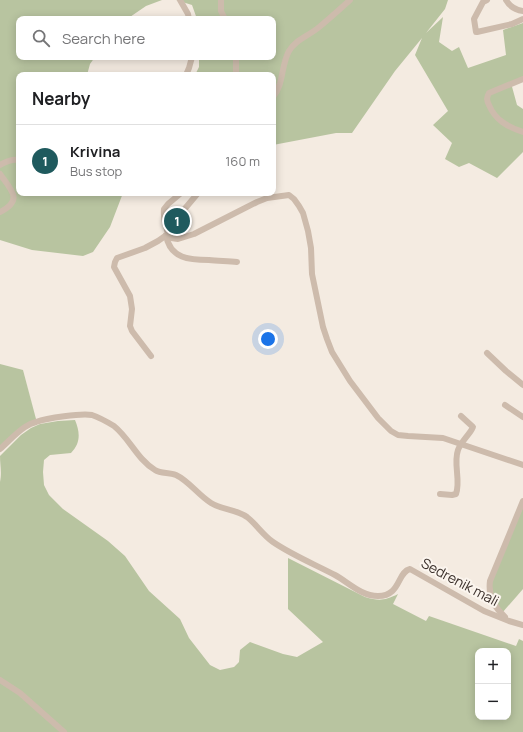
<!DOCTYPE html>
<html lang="en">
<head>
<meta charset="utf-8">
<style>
	:root { --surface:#fff; --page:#f6f6f6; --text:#202124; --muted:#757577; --line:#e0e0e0; --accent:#1f5a5e }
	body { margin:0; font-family:Manrope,sans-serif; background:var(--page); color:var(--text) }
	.controls { position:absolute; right:12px; bottom:12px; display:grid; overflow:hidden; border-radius:8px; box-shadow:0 2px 10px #0003 }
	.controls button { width:36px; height:36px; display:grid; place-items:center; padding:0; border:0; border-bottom:1px solid var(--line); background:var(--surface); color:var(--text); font:20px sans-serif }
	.you { position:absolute; left:268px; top:339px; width:14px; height:14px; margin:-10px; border:3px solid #fff; border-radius:50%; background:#1a73e8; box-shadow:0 0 0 6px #1a73e833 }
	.badge { display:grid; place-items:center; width:26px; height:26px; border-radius:50%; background:var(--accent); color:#fff; font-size:13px; font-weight:700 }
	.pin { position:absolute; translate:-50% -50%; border:2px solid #fff; box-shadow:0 1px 4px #0006 }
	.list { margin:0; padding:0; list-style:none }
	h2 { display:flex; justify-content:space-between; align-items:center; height:52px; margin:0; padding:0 16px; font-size:17px }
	h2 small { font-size:13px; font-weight:400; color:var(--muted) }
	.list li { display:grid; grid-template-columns:26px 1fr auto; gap:12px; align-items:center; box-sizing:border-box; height:72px; padding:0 16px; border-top:1px solid var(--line) }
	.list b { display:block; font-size:15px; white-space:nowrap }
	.list p { margin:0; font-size:13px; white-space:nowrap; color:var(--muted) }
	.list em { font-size:13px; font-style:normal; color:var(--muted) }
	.icon { flex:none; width:22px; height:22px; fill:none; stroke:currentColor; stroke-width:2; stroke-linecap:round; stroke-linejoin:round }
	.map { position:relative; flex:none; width:523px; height:732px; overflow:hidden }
	.search { position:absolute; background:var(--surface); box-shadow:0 2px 10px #0003; left:16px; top:16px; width:260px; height:44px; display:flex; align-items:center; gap:10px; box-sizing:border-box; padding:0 14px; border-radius:8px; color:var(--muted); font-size:15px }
	.panel { position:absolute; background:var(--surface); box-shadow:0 2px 10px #0003; left:16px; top:72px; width:260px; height:124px; border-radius:8px }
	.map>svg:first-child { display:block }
	.green { fill:#b8c4a0; fill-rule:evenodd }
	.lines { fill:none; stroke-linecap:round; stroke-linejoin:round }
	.street { stroke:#cdbbac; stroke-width:6 }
	.labels { text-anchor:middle; stroke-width:4; stroke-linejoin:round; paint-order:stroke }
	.street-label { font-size:14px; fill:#3b302b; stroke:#fbf5ee }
</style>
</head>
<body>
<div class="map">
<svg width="523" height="732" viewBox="0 0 523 732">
	<rect width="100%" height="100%" fill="#f4ebe1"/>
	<g class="green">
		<path d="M 0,0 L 162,0 L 146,6 L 127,19 L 19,19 L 19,57 L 95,57 L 90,64 L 87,75 L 19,75 L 19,193 L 123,193 L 110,227 L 93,252 L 83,256 L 32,250 L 0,240 Z"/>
		<path d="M 176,0 L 448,0 L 445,9 L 426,33 L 443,17 L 439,42 L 452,51 L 459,47 L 468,68 L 506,55 L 503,30 L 523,23 L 523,78 L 511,83 L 517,105 L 523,109 L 523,152 L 497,178 L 469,163 L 459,167 L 445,159 L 452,143 L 433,125 L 448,111 L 415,55 L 422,38 L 395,71 L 352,133 L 336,133 L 273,145 L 273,75 L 195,75 L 199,67 L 199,57 L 273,57 L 273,19 L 197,19 L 192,5 Z"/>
		<path d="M 0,364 L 23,370 L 36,419 L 0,447 Z"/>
		<path d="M 75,420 C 80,432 81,443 71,453 L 50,455 L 44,460 L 43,472 L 44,485 L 49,495 L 63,509 L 108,541 L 125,556 L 149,591 L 180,619 L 189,638 L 210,665 L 220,670 L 234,667 L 239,662 L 240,650 L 250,642 L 283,654 L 297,657 L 323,642 L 288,609 L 288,558 L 365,597 C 379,601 384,601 398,594 L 393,604 L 426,621 L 429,616 L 516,646 L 519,639 L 523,641 L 523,732 L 0,732 L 0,482 C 2,472 0,465 0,456 L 21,435 L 31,428 L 40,424 L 58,421 ZM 478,651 L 508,651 L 508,717 L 478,717 Z"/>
		<path d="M 523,507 L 523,589 L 502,613 L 492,593 L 492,580 Z"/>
	</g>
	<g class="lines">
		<g class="street">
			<path d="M 180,0 L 188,14 L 189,19"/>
			<path d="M 221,0 L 221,11 L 225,19"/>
			<path d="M 487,0 L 483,2 L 474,19 L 476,32 L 477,32 L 512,24 L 523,19"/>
			<path d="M 506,0 C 510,7 516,10 523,11"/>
			<path d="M 186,75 L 189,68 L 192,57"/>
			<path d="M 236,75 L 236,57"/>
			<path d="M 523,79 L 489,93 C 486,98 487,101 489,105 C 495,120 508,127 523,132"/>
			<path d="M 273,97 C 284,84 281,65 289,51 C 295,40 308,36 318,28 C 329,19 339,10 350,0"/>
			<path d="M 0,165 C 5,162 13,159 19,160"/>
			<path d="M 0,174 C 11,190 24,200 0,212"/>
			<path d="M 181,193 L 168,204 L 164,209 C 163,218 166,230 171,238 L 178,239 L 194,234 L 257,202 L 267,198 L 289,195 L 294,199 L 299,206 L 303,213 L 308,231 L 311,248 L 312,274 L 323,327 L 327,339 L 332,352 L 350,381 L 378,418 L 391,431 L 398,435 L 408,436 L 443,438 L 523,465"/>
			<path d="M 167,230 L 198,193"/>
			<path d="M 166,235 C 170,259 190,260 209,260 C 218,261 228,261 237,262"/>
			<path d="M 487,353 L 506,371 L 523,385"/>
			<path d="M 151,356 L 132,331 L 130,326 L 132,309 L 130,296 L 114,267 L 115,262 L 117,258 L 145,248 L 158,241 L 168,234"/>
			<path d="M 505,405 L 523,417"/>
			<path d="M 0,449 C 8,442 16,433 25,427 C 28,425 32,423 36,422 C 47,418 81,413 92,415 C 98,417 109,423 114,426 C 130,439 137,459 155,470 C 161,474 169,472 176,475 C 189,481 198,495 211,503 C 222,510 236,509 247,517 C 256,524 263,535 273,542 C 292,555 314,564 335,575 C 348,582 361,596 378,596 C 401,596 397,572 410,569 L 484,611 L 509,621 L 523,625"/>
			<path d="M 440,494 L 452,495 L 456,494 C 461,480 453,464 458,450 C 461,442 468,436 472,429 L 473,427 L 461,416"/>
			<path d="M 505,617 C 494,607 488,595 490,581 L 523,501"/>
			<path d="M 0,680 L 20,693 L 64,732"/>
		</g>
	</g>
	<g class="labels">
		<g class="street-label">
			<text transform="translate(460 582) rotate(28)" y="5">Sedrenik mali</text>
		</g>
	</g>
</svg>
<div class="controls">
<button>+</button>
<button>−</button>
</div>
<div class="you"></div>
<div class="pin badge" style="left:177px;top:221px">1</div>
<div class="search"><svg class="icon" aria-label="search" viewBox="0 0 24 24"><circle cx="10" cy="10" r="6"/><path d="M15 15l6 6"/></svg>Search here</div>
<section class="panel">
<h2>Nearby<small></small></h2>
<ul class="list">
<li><span class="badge">1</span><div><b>Krivina</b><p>Bus stop</p></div><em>160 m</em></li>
</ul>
</section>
</div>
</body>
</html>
